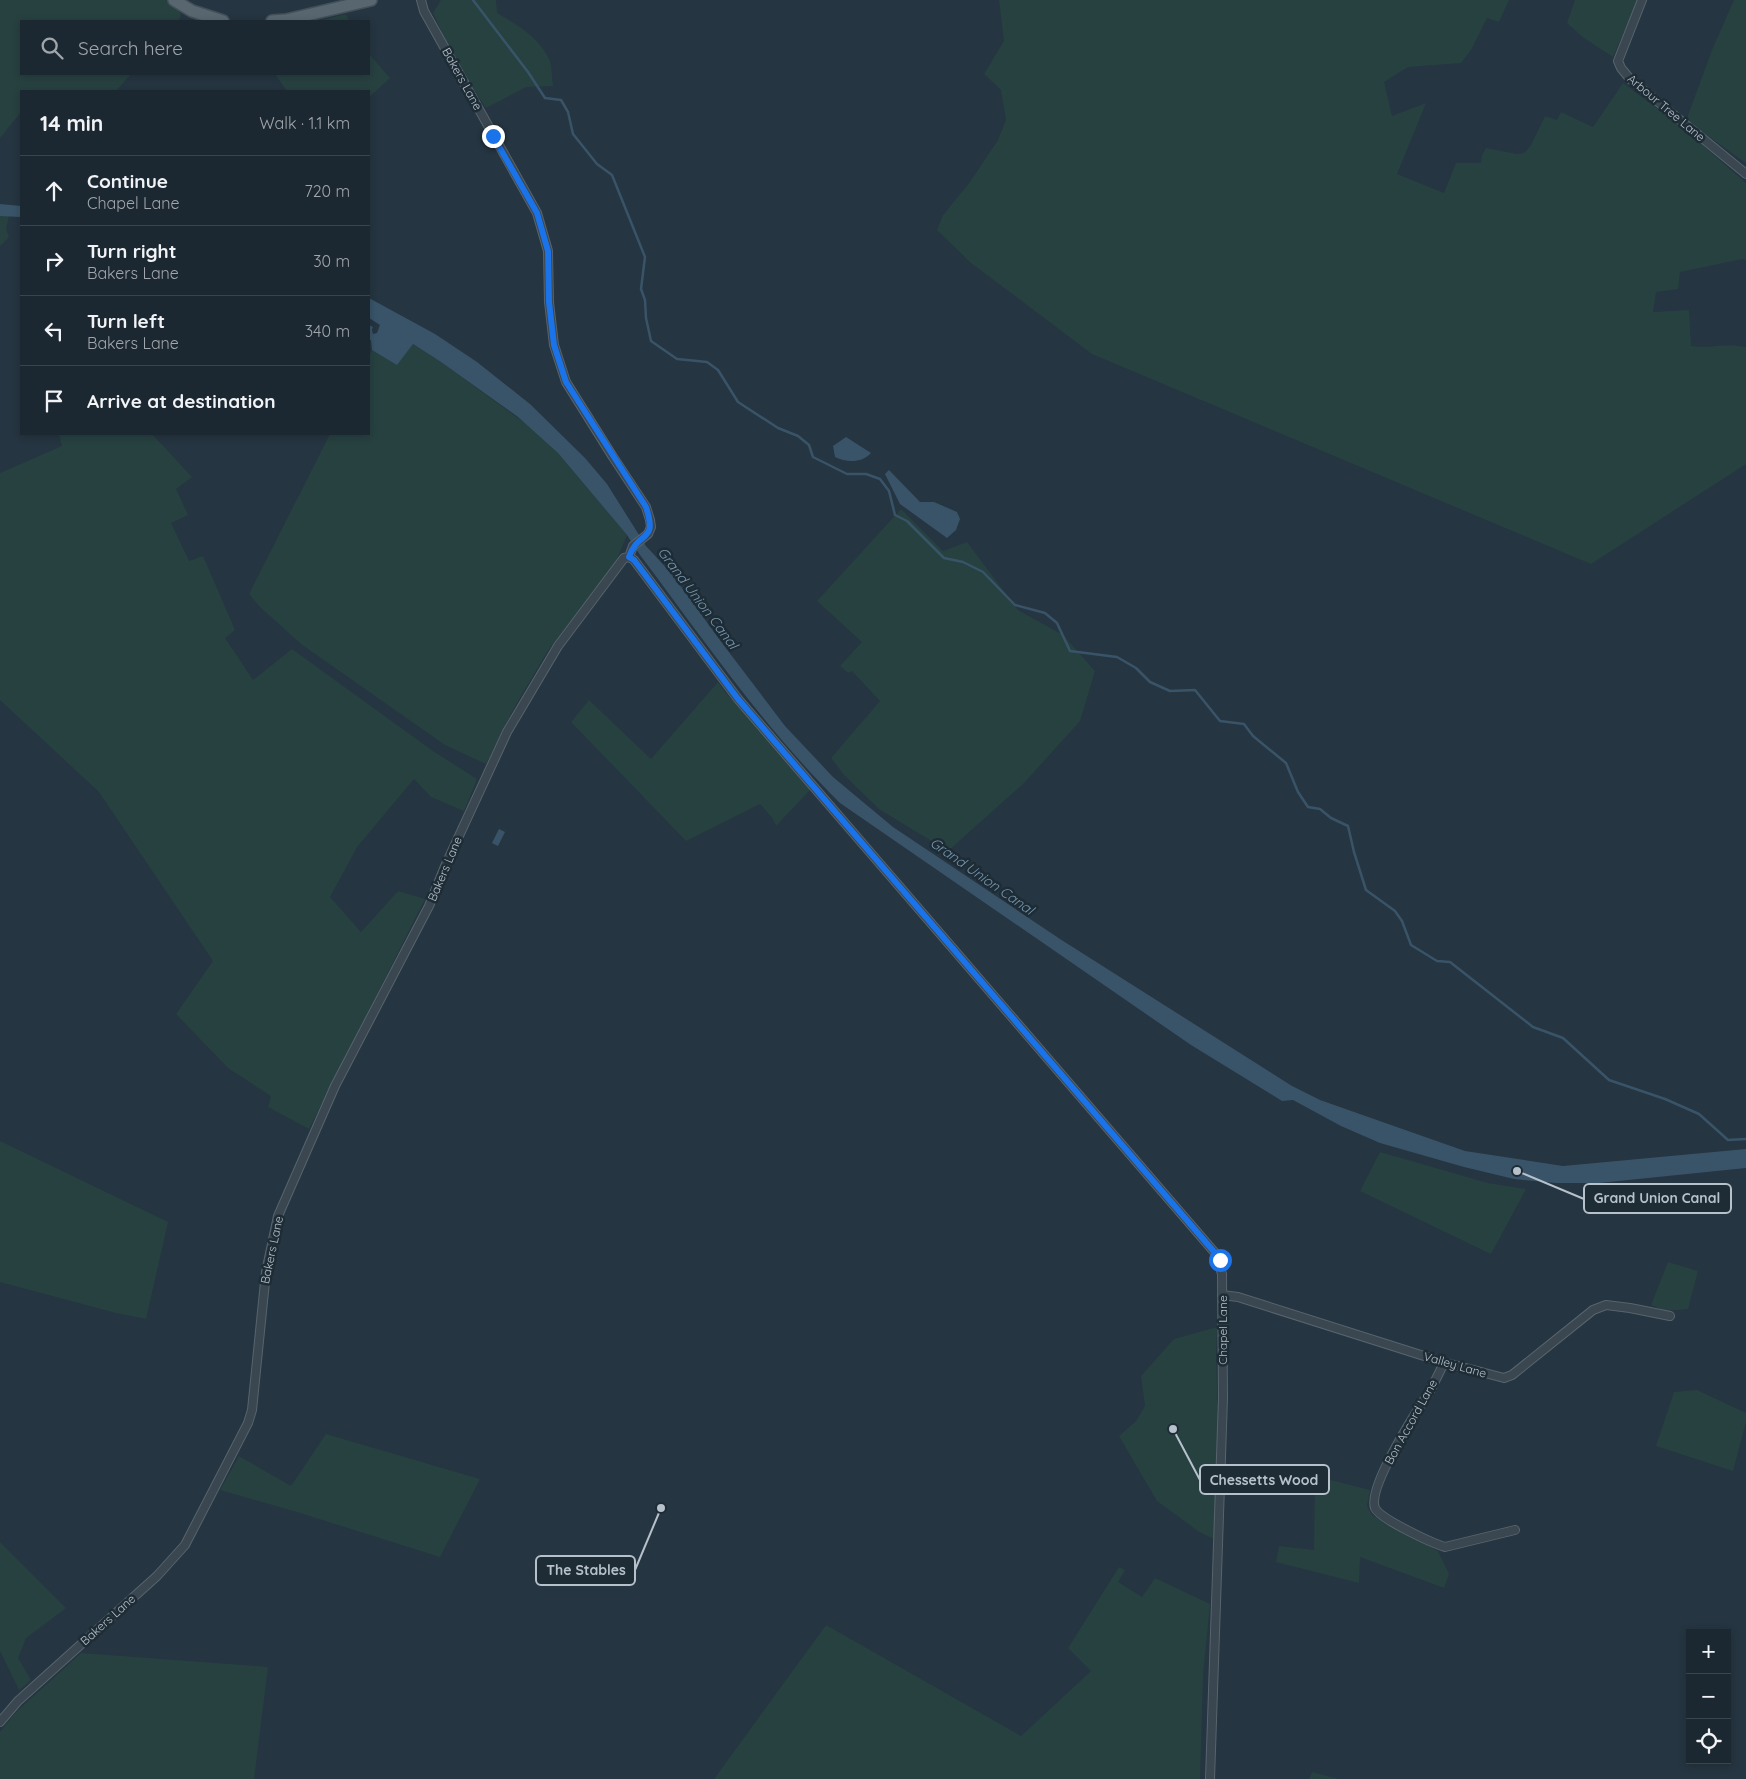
<!DOCTYPE html>
<html lang="en">
<head>
<meta charset="utf-8">
<style>
	:root { --surface:#1c2831; --page:#29343d; --text:#f1f3f6; --muted:#a0a6ab; --line:#3a444d }
	body { margin:0; font-family:Quicksand,sans-serif; background:var(--page); color:var(--text) }
	.controls { position:absolute; right:15px; bottom:15px; display:grid; overflow:hidden; border-radius:0px; box-shadow:0 2px 8px #0003 }
	.controls button { width:45px; height:45px; display:grid; place-items:center; padding:0; border:0; border-bottom:1px solid var(--line); background:var(--surface); color:var(--text); font:25px sans-serif }
	.stop { position:absolute; width:15px; height:15px; margin:-11px; border:4px solid #1a73e8; border-radius:50%; background:#fff }
	.stop.end { background:#1a73e8; border-color:#fff; box-shadow:0 1px 5px #0008 }
	.list { margin:0; padding:0; list-style:none }
	h2 { display:flex; justify-content:space-between; align-items:center; height:65px; margin:0; padding:0 20px; font-size:21px }
	h2 small { font-size:16px; font-weight:400; color:var(--muted) }
	.list li { display:grid; grid-template-columns:32px 1fr auto; gap:15px; align-items:center; box-sizing:border-box; height:70px; padding:0 20px; border-top:1px solid var(--line) }
	.list b { display:block; font-size:19px; white-space:nowrap }
	.list p { margin:0; font-size:16px; white-space:nowrap; color:var(--muted) }
	.list em { font-size:16px; font-style:normal; color:var(--muted) }
	.icon { flex:none; width:28px; height:28px; fill:none; stroke:currentColor; stroke-width:2; stroke-linecap:round; stroke-linejoin:round }
	.map { position:relative; flex:none; width:1746px; height:1779px; overflow:hidden }
	.search { position:absolute; background:var(--surface); box-shadow:0 2px 8px #0003; left:20px; top:20px; width:350px; height:55px; display:flex; align-items:center; gap:12px; box-sizing:border-box; padding:0 18px; border-radius:0px; color:var(--muted); font-size:19px }
	.panel { position:absolute; background:var(--surface); box-shadow:0 2px 8px #0003; left:20px; top:90px; width:350px; height:345px; border-radius:0px }
	.map>svg:first-child { display:block }
	.green { fill:#274140 }
	.water { fill:#395468 }
	.lines { fill:none; stroke-linecap:round; stroke-linejoin:round }
	.stream { stroke:#395468; stroke-width:2.5 }
	.minor-casing { stroke:#57646e; stroke-width:10 }
	.primary-casing { stroke:#435059; stroke-width:14 }
	.minor { stroke:#3a4750; stroke-width:8 }
	.primary { stroke:#586670; stroke-width:11 }
	.route { stroke:#1a73e8; stroke-width:6 }
	.labels { text-anchor:middle; stroke-width:5; stroke-linejoin:round; paint-order:stroke }
	.street-label { font-size:12px; fill:#b6c1cb; stroke:#1e2c36 }
	.water-label { font-size:14px; font-style:italic; fill:#7697ae; stroke:#1e2c36 }
	.leader { fill:none; stroke:#b6c1cb; stroke-width:2 }
	.callout-dot { fill:#b6c1cb; stroke:#1e2c36; stroke-width:2 }
	.callout { fill:#1e2c36; stroke:#b6c1cb; stroke-width:2 }
	.callout-label { font-size:14px; text-anchor:middle; font-weight:bold; fill:#b6c1cb }
</style>
</head>
<body>
<div class="map">
<svg width="1746" height="1779" viewBox="0 0 1746 1779">
	<rect width="100%" height="100%" fill="#253541"/>
	<g class="green">
		<path d="M 0,0 L 166,0 L 181,13 L 179,21 L 21,21 L 21,74 L 131,74 L 116,91 L 21,91 L 21,112 L 0,138 Z"/>
		<path d="M 441,0 L 496,0 L 497,13 C 516,24 539,37 549,59 C 552,66 552,78 553,86 L 526,87 L 486,108 L 455,61 L 433,13 Z"/>
		<path d="M 999,0 L 1509,0 L 1499,22 L 1487,18 L 1471,50 L 1461,63 L 1408,67 L 1384,82 L 1392,116 L 1426,103 L 1397,174 L 1444,193 L 1456,163 L 1481,163 L 1482,155 L 1486,148 L 1517,154 L 1524,153 L 1531,145 L 1545,116 L 1557,120 L 1561,112 L 1593,127 L 1623,83 L 1677,123 L 1746,183 L 1746,260 L 1742,259 L 1680,272 L 1678,289 L 1656,292 L 1653,312 L 1689,310 L 1691,346 C 1711,349 1724,342 1746,347 L 1746,464 L 1591,564 L 1092,354 L 971,263 L 937,230 L 943,215 L 970,182 L 998,140 L 1006,120 L 1001,90 L 984,74 L 1004,41 Z"/>
		<path d="M 1575,0 L 1638,0 L 1613,57 L 1584,38 L 1567,23 Z"/>
		<path d="M 1734,0 L 1746,0 L 1746,163 L 1690,123 L 1687,118 L 1712,50 Z"/>
		<path d="M 346,14 L 349,21 L 318,21 Z"/>
		<path d="M 369,54 L 390,78 L 369,97 L 369,91 L 287,91 L 275,74 L 369,74 Z"/>
		<path d="M 0,216 L 9,216 L 6,229 L 9,237 L 0,246 Z"/>
		<path d="M 384,326 L 441,362 L 526,424 L 558,453 L 627,535 L 616,561 L 547,652 L 514,708 L 486,764 L 445,745 L 301,644 L 259,606 L 249,594 L 330,434 L 369,434 L 369,356 Z"/>
		<path d="M 59,434 L 152,434 L 192,477 L 176,489 L 188,515 L 171,523 L 189,561 L 203,556 L 235,630 L 225,638 L 253,680 L 292,649 L 433,751 L 477,779 L 464,811 L 431,797 L 414,779 L 357,847 L 330,897 L 361,932 L 398,891 L 425,899 L 309,1129 L 268,1107 L 271,1096 L 228,1068 L 176,1014 L 213,961 L 99,792 L 0,700 L 0,473 L 62,446 Z"/>
		<path d="M 901,509 L 943,551 L 967,542 L 1018,610 L 1063,635 L 1095,671 L 1080,721 L 1024,783 L 948,851 L 879,809 L 844,775 L 831,758 L 880,701 L 852,671 L 848,673 L 840,666 L 862,642 L 817,601 Z"/>
		<path d="M 718,682 L 724,691 L 812,788 L 776,826 L 773,819 L 760,804 L 686,841 L 571,722 L 589,700 L 651,759 Z"/>
		<path d="M 0,1141 L 168,1222 L 146,1319 L 116,1313 L 0,1282 Z"/>
		<path d="M 1380,1152 L 1488,1183 L 1526,1189 L 1491,1254 L 1360,1191 Z"/>
		<path d="M 1668,1262 L 1698,1271 L 1688,1309 L 1666,1311 L 1651,1305 Z"/>
		<path d="M 1217,1327 L 1216,1354 L 1218,1414 L 1214,1539 L 1198,1531 L 1157,1501 L 1119,1436 L 1136,1421 L 1145,1406 L 1141,1376 L 1174,1339 Z"/>
		<path d="M 1697,1390 L 1746,1413 L 1746,1422 L 1733,1471 L 1656,1446 L 1674,1392 Z"/>
		<path d="M 326,1434 L 480,1479 L 440,1557 L 297,1512 L 220,1490 L 239,1456 L 291,1486 Z"/>
		<path d="M 1315,1476 L 1370,1490 L 1367,1506 L 1372,1515 L 1438,1551 L 1449,1574 L 1444,1588 L 1360,1557 L 1359,1583 L 1276,1562 L 1279,1546 L 1314,1550 Z"/>
		<path d="M 0,1542 L 66,1608 L 26,1638 L 18,1658 L 31,1680 L 19,1690 L 0,1651 Z"/>
		<path d="M 1119,1567 L 1125,1570 L 1118,1582 L 1142,1597 L 1155,1578 L 1210,1604 L 1203,1675 L 1200,1779 L 714,1779 L 826,1625 L 1021,1736 L 1091,1671 L 1068,1648 Z"/>
		<path d="M 81,1653 L 268,1667 L 254,1779 L 0,1779 L 0,1732 L 15,1713 Z"/>
		<path d="M 1312,1772 L 1339,1779 L 1309,1779 Z"/>
	</g>
	<g class="water">
		<path d="M 0,204 L 21,206 L 21,217 L 0,216 Z"/>
		<path d="M 369,298 L 435,334 L 477,362 L 530,404 L 585,458 L 607,484 L 646,546 L 671,573 L 722,643 L 785,726 L 833,777 L 893,827 L 1060,939 L 1292,1086 L 1320,1100 L 1465,1151 L 1563,1166 L 1746,1149 L 1746,1168 L 1599,1183 L 1556,1183 L 1514,1179 L 1464,1167 L 1380,1143 L 1341,1126 L 1293,1100 L 1282,1101 L 1191,1045 L 840,803 C 764,728 704,640 640,555 L 627,535 L 558,453 L 518,417 L 441,362 L 413,344 L 397,365 L 372,350 L 371,340 L 369,340 L 369,325 L 373,327 L 372,330 L 373,334 L 377,333 L 380,325 L 369,318 Z"/>
		<path d="M 846,437 L 871,453 C 862,463 847,463 835,457 L 833,446 Z"/>
		<path d="M 889,470 L 920,502 L 934,502 L 957,512 L 960,519 L 956,530 L 947,538 L 900,504 L 885,474 Z"/>
		<path d="M 499,829 L 505,832 L 498,846 L 492,843 Z"/>
	</g>
	<g class="lines">
		<path class="stream" d="M 473,0 L 528,72 L 545,98 L 561,100 L 568,112 L 573,134 L 597,164 L 612,175 L 645,257 L 641,289 L 645,300 L 646,318 L 651,341 L 677,359 L 707,362 L 718,370 L 738,402 L 778,428 L 798,436 L 809,445 L 813,457 L 847,474 L 866,474 L 880,479 L 889,491 L 895,515 L 907,521 L 944,558 L 963,562 L 983,572 L 1015,605 L 1045,613 L 1057,623 L 1070,651 L 1117,657 L 1136,668 L 1150,682 L 1170,691 L 1195,690 L 1220,721 L 1244,724 L 1253,736 L 1286,763 L 1298,792 L 1308,807 L 1320,809 L 1331,818 L 1348,826 L 1354,852 L 1366,890 L 1395,911 L 1402,921 L 1411,945 L 1437,961 L 1450,962 L 1533,1027 L 1563,1038 L 1609,1080 L 1665,1099 L 1699,1114 L 1728,1140 L 1746,1139"/>
		<g class="minor-casing">
			<g id="minor">
				<path d="M 1642,0 L 1618,61 L 1621,68 L 1630,79 L 1746,174"/>
				<path d="M 629,557 L 634,560 L 738,699 L 1216,1254 L 1222,1274 L 1223,1398 L 1210,1779"/>
				<path d="M 1222,1295 L 1238,1297 L 1443,1362 L 1504,1378 L 1512,1375 L 1593,1310 L 1606,1305 L 1630,1308 L 1670,1316"/>
				<path d="M 1444,1363 C 1439,1373 1434,1384 1428,1394 C 1416,1412 1367,1488 1375,1508 C 1380,1519 1432,1543 1445,1547 L 1515,1530"/>
				<path d="M 0,1722 L 18,1701 L 157,1576 L 185,1545 L 248,1423 L 252,1410 L 266,1272 L 278,1216 L 335,1086 L 429,906 L 446,864 L 507,732 L 558,646 L 624,558 L 629,557 L 633,546 L 648,534 L 651,527 L 650,520 L 646,507 L 613,457 L 566,382 L 554,345 L 549,302 L 548,251 L 537,213 L 424,11 L 421,0"/>
			</g>
		</g>
		<g class="primary-casing">
			<g id="primary">
				<path d="M 174,0 L 192,11 L 223,21"/>
				<path d="M 272,21 L 286,20 L 371,0"/>
			</g>
		</g>
		<use href="#minor" class="minor"/>
		<use href="#primary" class="primary"/>
	</g>
	<g class="lines">
		<path class="route" d="M 493,136 L 537,213 L 548,251 L 549,302 L 554,345 L 566,382 L 646,507 C 658,544 639,529 629,557 L 634,560 L 738,699 L 1216,1254 L 1220,1260"/>
	</g>
	<g class="labels">
		<g class="street-label">
			<text transform="translate(462 79) rotate(61)" y="4">Bakers Lane</text>
			<text transform="translate(1666 108) rotate(40)" y="4">Arbour Tree Lane</text>
			<text transform="translate(445 869) rotate(-67)" y="4">Bakers Lane</text>
			<text transform="translate(272 1250) rotate(-78)" y="4">Bakers Lane</text>
			<text transform="translate(1223 1330) rotate(-90)" y="4">Chapel Lane</text>
			<text transform="translate(1455 1365) rotate(16)" y="4">Valley Lane</text>
			<text transform="translate(1411 1422) rotate(-61)" y="4">Bon Accord Lane</text>
			<text transform="translate(108 1620) rotate(-42)" y="4">Bakers Lane</text>
		</g>
		<g class="water-label">
			<text transform="translate(698 598) rotate(53)" y="5">Grand Union Canal</text>
			<text transform="translate(982 876) rotate(35)" y="5">Grand Union Canal</text>
		</g>
	</g>
	<path class="leader" d="M1517 1171L1584 1199M1173 1429L1200 1480M661 1508L635 1570"/>
	<g class="callout-dot">
		<circle cx="1517" cy="1171" r="5"/>
		<circle cx="1173" cy="1429" r="5"/>
		<circle cx="661" cy="1508" r="5"/>
	</g>
	<g class="callout">
		<rect x="1584" y="1184" width="147" height="29" rx="5"/>
		<rect x="1200" y="1465" width="129" height="29" rx="5"/>
		<rect x="536" y="1556" width="99" height="29" rx="5"/>
	</g>
	<g class="callout-label">
		<text x="1657" y="1203">Grand Union Canal</text>
		<text x="1264" y="1485">Chessetts Wood</text>
		<text x="586" y="1575">The Stables</text>
	</g>
</svg>
<div class="controls">
<button>+</button>
<button>−</button>
<button><svg class="icon" aria-label="locate" viewBox="0 0 24 24"><circle cx="12" cy="12" r="6"/><path d="M12 2v4M12 18v4M2 12h4M18 12h4"/></svg></button>
</div>
<div class="stop" style="left:1220px;top:1260px"></div>
<div class="stop end" style="left:493px;top:136px"></div>
<div class="search"><svg class="icon" aria-label="search" viewBox="0 0 24 24"><circle cx="10" cy="10" r="6"/><path d="M15 15l6 6"/></svg>Search here</div>
<section class="panel">
<h2>14 min<small>Walk · 1.1 km</small></h2>
<ul class="list">
<li><svg class="icon" aria-label="ahead" viewBox="0 0 24 24"><path d="M12 20V5M6 11l6-6 6 6"/></svg><div><b>Continue</b><p>Chapel Lane</p></div><em>720 m</em></li>
<li><svg class="icon" aria-label="right" viewBox="0 0 24 24"><path d="M7 20v-9h11M14 6l5 5-5 5"/></svg><div><b>Turn right</b><p>Bakers Lane</p></div><em>30 m</em></li>
<li><svg class="icon" aria-label="left" viewBox="0 0 24 24"><path d="M17 20v-9H6M10 6l-5 5 5 5"/></svg><div><b>Turn left</b><p>Bakers Lane</p></div><em>340 m</em></li>
<li><svg class="icon" aria-label="arrive" viewBox="0 0 24 24"><path d="M6 21V4h12l-3 4 3 4H6"/></svg><div><b>Arrive at destination</b></div></li>
</ul>
</section>
</div>
</body>
</html>
